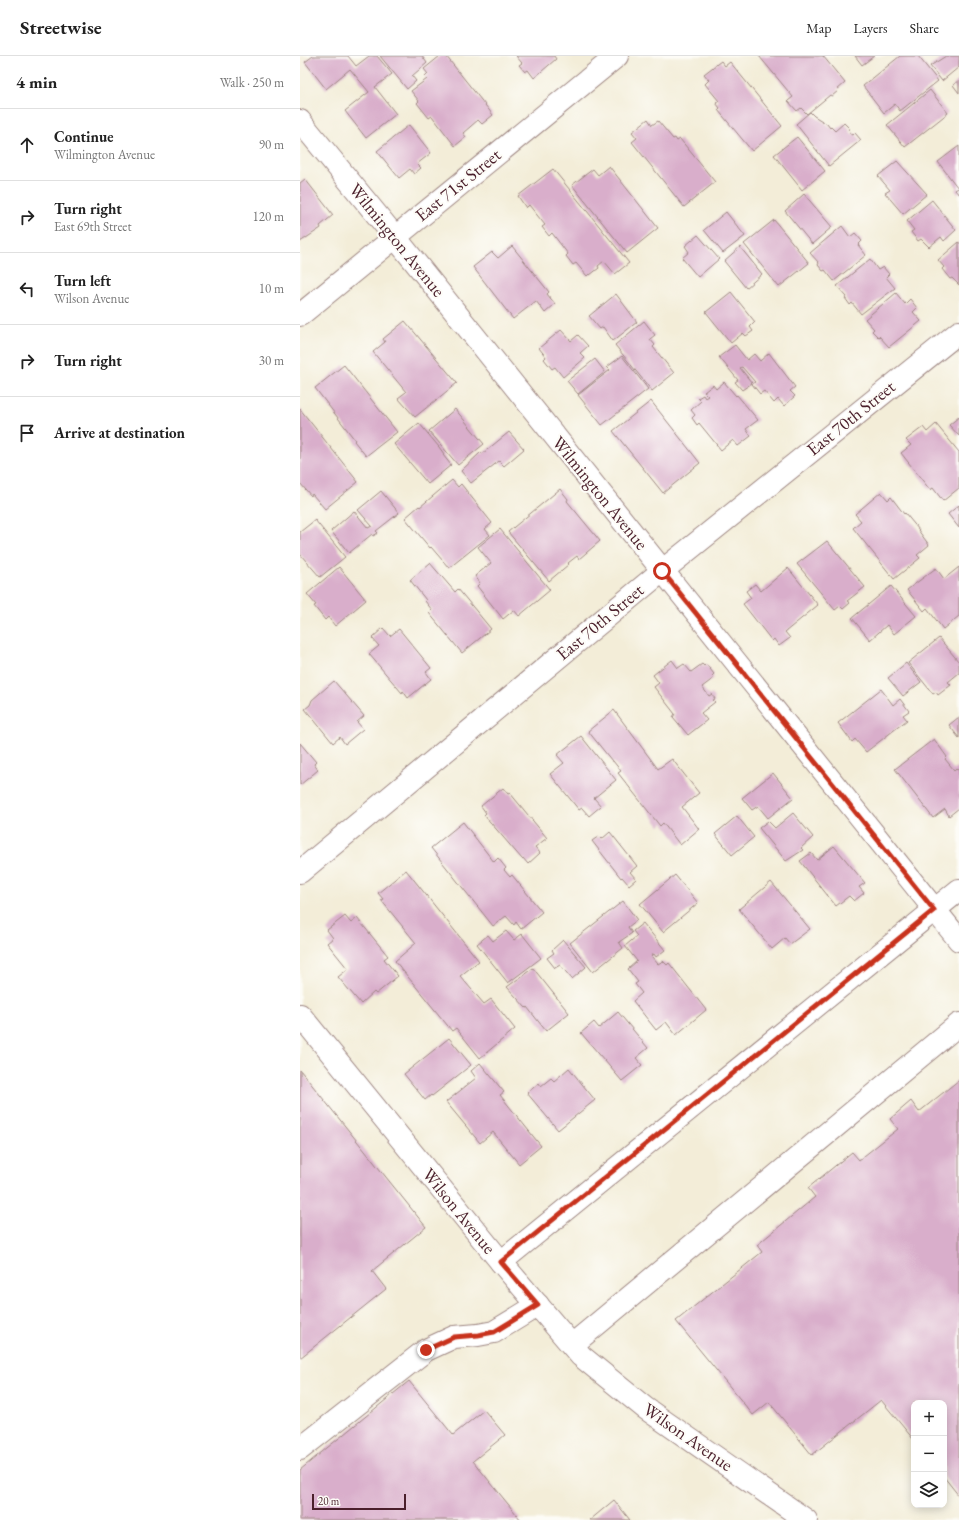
<!DOCTYPE html>
<html lang="en">
<head>
<meta charset="utf-8">
<style>
	:root { --surface:#fff; --page:#f6f6f6; --text:#222; --muted:#767676; --line:#e0e0e0 }
	body { margin:0; font-family:"EB Garamond",serif; background:var(--page); color:var(--text) }
	.controls { position:absolute; right:12px; bottom:12px; display:grid; overflow:hidden; border-radius:8px; box-shadow:0 2px 10px #0003 }
	.controls button { width:36px; height:36px; display:grid; place-items:center; padding:0; border:0; border-bottom:1px solid var(--line); background:var(--surface); color:var(--text); font:20px sans-serif }
	.scale { position:absolute; left:12px; bottom:10px; width:94px; box-sizing:border-box; padding-left:4px; border:2px solid #4a1f2b; border-top:0; font-size:11px; line-height:14px; white-space:nowrap; color:#4a1f2b; -webkit-text-stroke:3px #fdfcf7; paint-order:stroke }
	.stop { position:absolute; width:12px; height:12px; margin:-9px; border:3px solid #c8321e; border-radius:50%; background:#fff }
	.stop.end { background:#c8321e; border-color:#fff; box-shadow:0 1px 4px #0008 }
	.list { margin:0; padding:0; list-style:none }
	h2 { display:flex; justify-content:space-between; align-items:center; height:52px; margin:0; padding:0 16px; font-size:17px }
	h2 small { font-size:13px; font-weight:400; color:var(--muted) }
	.list li { display:grid; grid-template-columns:26px 1fr auto; gap:12px; align-items:center; box-sizing:border-box; height:72px; padding:0 16px; border-top:1px solid var(--line) }
	.list b { display:block; font-size:15px; white-space:nowrap }
	.list p { margin:0; font-size:13px; white-space:nowrap; color:var(--muted) }
	.list em { font-size:13px; font-style:normal; color:var(--muted) }
	.icon { flex:none; width:22px; height:22px; fill:none; stroke:currentColor; stroke-width:2; stroke-linecap:round; stroke-linejoin:round }
	.map { position:relative; flex:none; width:659px; height:1464px; overflow:hidden }
	header { display:flex; align-items:center; gap:24px; box-sizing:border-box; height:56px; padding:0 20px; background:var(--surface); border-bottom:1px solid var(--line) }
	header strong { font-size:19px }
	nav { display:flex; gap:22px; margin-inline-start:auto; font-size:14px }
	main { display:flex }
	aside { flex:1; background:var(--surface) }
	.map>svg:first-child { display:block }
	.building { fill:#d9aecb }
	.lines { fill:none; stroke-linecap:round; stroke-linejoin:round }
	.minor-casing { stroke:#9e8682; stroke-width:24 }
	.minor { stroke:#fff; stroke-width:22 }
	.route { stroke:#c8321e; stroke-width:5 }
	.labels { text-anchor:middle; stroke-width:4; stroke-linejoin:round; paint-order:stroke }
	.street-label { font-size:18px; fill:#4a1f2b; stroke:#fdfcf7 }
</style>
</head>
<body>
<header>
<strong>Streetwise</strong>
<nav><a>Map</a><a>Layers</a><a>Share</a></nav>
</header>
<main>
<aside>
<h2>4 min<small>Walk · 250 m</small></h2>
<ul class="list">
<li><svg class="icon" aria-label="ahead" viewBox="0 0 24 24"><path d="M12 20V5M6 11l6-6 6 6"/></svg><div><b>Continue</b><p>Wilmington Avenue</p></div><em>90 m</em></li>
<li><svg class="icon" aria-label="right" viewBox="0 0 24 24"><path d="M7 20v-9h11M14 6l5 5-5 5"/></svg><div><b>Turn right</b><p>East 69th Street</p></div><em>120 m</em></li>
<li><svg class="icon" aria-label="left" viewBox="0 0 24 24"><path d="M17 20v-9H6M10 6l-5 5 5 5"/></svg><div><b>Turn left</b><p>Wilson Avenue</p></div><em>10 m</em></li>
<li><svg class="icon" aria-label="right" viewBox="0 0 24 24"><path d="M7 20v-9h11M14 6l5 5-5 5"/></svg><div><b>Turn right</b></div><em>30 m</em></li>
<li><svg class="icon" aria-label="arrive" viewBox="0 0 24 24"><path d="M6 21V4h12l-3 4 3 4H6"/></svg><div><b>Arrive at destination</b></div></li>
</ul>
</aside>
<div class="map">
<svg width="659" height="1464" viewBox="0 0 659 1464">
	<rect width="100%" height="100%" fill="#fdfcf7"/>
	<filter id="ink" filterUnits="userSpaceOnUse"><feTurbulence type="fractalNoise" baseFrequency=".025" numOctaves="2"/><feDisplacementMap in="SourceGraphic" scale="8" xChannelSelector="R" yChannelSelector="G"/><feConvolveMatrix kernelMatrix="1 2 1 2 8 2 1 2 1" color-interpolation-filters="sRGB"/></filter>
	<filter id="wash" filterUnits="userSpaceOnUse"><feTurbulence type="fractalNoise" baseFrequency=".012" numOctaves="4" result="noise"/><feDisplacementMap in="SourceGraphic" scale="16" xChannelSelector="R" yChannelSelector="G"/><feGaussianBlur stdDeviation="0.9" result="paint"/><feColorMatrix in="noise" values="0 0 0 0 0 0 0 0 0 0 0 0 0 0 0 0 0 1.4 0 .05"/><feComposite in="paint" operator="in"/></filter>
	<g filter="url(#wash)">
		<rect width="100%" height="100%" fill="#f3edd8"/>
		<g id="blocks">
			<g class="building">
				<path d="M 13,0 L 48,0 L 56,10 L 69,0 L 77,0 L 92,18 L 75,31 L 96,58 L 66,82 L 45,55 L 69,36 L 50,13 L 26,33 L 5,6 Z"/>
				<path d="M 80,0 L 122,0 L 127,7 L 112,20 L 116,25 L 107,33 Z"/>
				<path d="M 140,0 L 146,0 L 193,59 L 182,68 L 178,64 L 163,77 L 166,81 L 155,90 L 132,60 L 129,62 L 117,47 L 119,45 L 111,35 L 127,23 L 125,21 L 128,18 L 124,13 Z"/>
				<path d="M 216,0 L 254,0 L 256,3 L 234,22 L 228,14 L 225,16 L 219,9 L 222,7 Z"/>
				<path d="M 459,0 L 523,0 L 545,27 L 537,34 L 538,35 L 532,40 L 530,39 L 507,58 L 501,52 L 497,55 L 488,45 L 493,41 Z"/>
				<path d="M 555,0 L 574,0 L 562,9 Z"/>
				<path d="M 600,0 L 618,0 L 638,25 L 600,55 L 595,48 L 584,57 L 563,30 Z"/>
				<path d="M 646,0 L 659,0 L 659,11 L 642,25 L 630,10 Z"/>
				<path d="M 421,5 L 425,10 L 430,6 L 482,70 L 452,95 L 418,54 L 420,52 L 416,47 L 419,45 L 405,28 L 409,24 L 404,18 Z"/>
				<path d="M 659,24 L 659,37 L 653,29 Z"/>
				<path d="M 630,34 L 648,57 L 605,91 L 587,69 Z"/>
				<path d="M 510,56 L 514,60 L 527,68 L 530,72 L 531,71 L 535,75 L 544,67 L 549,72 L 550,77 L 553,79 L 555,77 L 561,84 L 529,110 L 496,68 Z"/>
				<path d="M 348,63 L 352,69 L 358,65 L 373,83 L 375,82 L 377,85 L 380,83 L 415,126 L 384,151 L 332,86 L 337,82 L 332,76 Z"/>
				<path d="M 109,69 L 131,97 L 117,108 L 121,112 L 114,118 L 110,113 L 99,122 L 77,95 Z"/>
				<path d="M 497,81 L 525,115 L 502,134 L 474,99 Z"/>
				<path d="M 659,90 L 659,139 L 655,134 L 658,132 L 638,106 Z"/>
				<path d="M 597,105 L 627,138 L 603,158 L 585,137 L 590,134 L 578,120 Z"/>
				<path d="M 309,110 L 358,172 L 327,197 L 272,129 L 293,113 L 298,119 Z"/>
				<path d="M 253,113 L 329,207 L 315,218 L 304,205 L 298,210 L 299,212 L 290,219 L 289,218 L 287,220 L 276,207 L 273,209 L 266,200 L 268,198 L 252,177 L 249,180 L 242,171 L 245,169 L 229,149 L 226,152 L 218,140 Z"/>
				<path d="M 5,123 L 33,159 L 20,170 L 21,172 L 0,186 L 0,127 Z"/>
				<path d="M 504,138 L 532,171 L 512,188 L 485,155 Z"/>
				<path d="M 632,144 L 656,174 L 644,185 L 641,181 L 629,191 L 621,183 L 618,185 L 611,176 L 614,174 L 607,165 Z"/>
				<path d="M 426,156 L 445,180 L 423,197 L 404,174 Z"/>
				<path d="M 474,164 L 509,207 L 479,231 L 444,188 Z"/>
				<path d="M 542,170 L 550,181 L 555,177 L 562,185 L 558,189 L 566,199 L 534,225 L 525,214 L 523,215 L 518,209 L 519,207 L 510,197 Z"/>
				<path d="M 398,179 L 419,203 L 398,221 L 382,202 L 389,196 L 385,190 Z"/>
				<path d="M 659,186 L 659,229 L 652,222 L 650,223 L 642,213 L 644,211 L 638,204 Z"/>
				<path d="M 212,190 L 249,236 L 247,238 L 255,248 L 245,257 L 236,245 L 213,263 L 173,211 L 192,196 L 198,202 Z"/>
				<path d="M 440,191 L 462,218 L 446,232 L 424,205 Z"/>
				<path d="M 570,203 L 578,214 L 583,211 L 589,218 L 586,221 L 595,232 L 561,258 L 552,247 L 550,249 L 545,242 L 547,241 L 537,230 Z"/>
				<path d="M 431,236 L 455,266 L 450,271 L 453,275 L 446,280 L 443,277 L 431,287 L 406,256 Z"/>
				<path d="M 596,237 L 605,248 L 610,243 L 617,252 L 613,256 L 621,265 L 589,291 L 579,280 L 578,281 L 572,275 L 574,273 L 565,263 Z"/>
				<path d="M 316,238 L 337,266 L 313,285 L 303,271 L 300,273 L 289,260 Z"/>
				<path d="M 105,265 L 157,327 L 115,361 L 98,342 L 106,336 L 73,296 L 85,286 L 83,283 Z"/>
				<path d="M 344,265 L 355,279 L 350,283 L 355,289 L 353,291 L 374,317 L 352,335 L 315,289 Z"/>
				<path d="M 261,274 L 271,285 L 278,279 L 288,290 L 280,297 L 285,302 L 263,321 L 255,311 L 252,313 L 244,303 L 246,301 L 239,292 Z"/>
				<path d="M 435,289 L 447,304 L 454,298 L 460,305 L 469,297 L 495,331 L 490,335 L 495,340 L 484,350 L 478,343 L 474,347 L 464,335 L 460,338 L 452,328 L 455,326 L 442,311 L 440,312 L 452,327 L 442,334 L 435,326 L 438,324 L 419,301 Z"/>
				<path d="M 322,300 L 348,333 L 302,369 L 278,339 L 310,314 L 307,311 Z"/>
				<path d="M 295,303 L 305,316 L 278,338 L 267,325 Z"/>
				<path d="M 44,309 L 97,376 L 66,400 L 54,385 L 55,384 L 15,332 Z"/>
				<path d="M 424,326 L 436,340 L 437,339 L 458,364 L 446,373 L 451,380 L 438,390 L 433,384 L 421,394 L 399,367 L 397,369 L 392,362 L 395,359 L 391,354 L 401,345 L 398,342 L 403,339 L 405,342 L 408,340 L 404,336 L 413,329 L 416,333 Z"/>
				<path d="M 351,345 L 400,407 L 363,437 L 313,375 Z"/>
				<path d="M 0,353 L 58,426 L 25,453 L 12,438 L 11,440 L 0,427 Z"/>
				<path d="M 155,353 L 184,388 L 158,409 L 129,375 Z"/>
				<path d="M 659,361 L 659,380 L 649,369 Z"/>
				<path d="M 119,367 L 139,391 L 144,398 L 143,399 L 151,409 L 128,428 L 94,388 Z"/>
				<path d="M 636,368 L 659,396 L 659,432 L 643,445 L 633,432 L 630,434 L 601,397 L 611,389 L 606,384 L 623,371 L 627,376 Z"/>
				<path d="M 209,376 L 224,393 L 204,410 L 199,405 L 171,427 L 161,415 L 181,396 L 182,398 Z"/>
				<path d="M 152,424 L 158,431 L 161,428 L 192,467 L 185,473 L 190,479 L 149,512 L 131,491 L 130,492 L 105,462 L 119,450 L 120,451 Z"/>
				<path d="M 260,433 L 268,443 L 267,445 L 300,485 L 279,503 L 277,500 L 268,507 L 269,508 L 249,525 L 208,476 Z"/>
				<path d="M 81,435 L 99,457 L 76,475 L 78,477 L 73,480 L 72,478 L 49,497 L 31,475 L 54,455 L 68,472 L 72,470 L 58,454 Z"/>
				<path d="M 581,436 L 588,444 L 591,441 L 604,458 L 605,457 L 619,474 L 618,474 L 629,489 L 617,499 L 620,502 L 594,523 L 553,472 L 561,465 L 555,458 Z"/>
				<path d="M 659,449 L 659,472 L 648,458 Z"/>
				<path d="M 15,464 L 45,501 L 20,521 L 0,498 L 0,476 Z"/>
				<path d="M 200,473 L 250,534 L 219,560 L 214,554 L 203,563 L 177,530 L 180,527 L 175,520 L 191,507 L 178,491 Z"/>
				<path d="M 527,485 L 565,531 L 547,545 L 550,547 L 543,553 L 540,550 L 535,554 L 497,508 Z"/>
				<path d="M 130,507 L 155,536 L 158,533 L 191,573 L 162,597 L 129,557 L 132,554 L 125,545 L 126,544 L 110,524 Z"/>
				<path d="M 39,511 L 66,544 L 35,570 L 28,561 L 25,564 L 14,550 L 16,549 L 7,538 Z"/>
				<path d="M 659,511 L 659,560 L 643,573 L 627,552 L 624,555 L 607,534 L 636,512 L 644,523 Z"/>
				<path d="M 488,512 L 518,549 L 485,576 L 490,582 L 479,590 L 474,583 L 472,585 L 443,548 L 451,542 L 446,535 L 455,528 L 461,535 Z"/>
				<path d="M 591,530 L 616,560 L 594,578 L 587,569 L 570,584 L 552,562 Z"/>
				<path d="M 83,572 L 90,580 L 99,573 L 131,612 L 126,616 L 131,623 L 108,642 L 103,635 L 102,637 L 69,598 L 79,590 L 72,582 Z"/>
				<path d="M 639,582 L 659,606 L 659,617 L 648,626 L 651,629 L 638,639 L 636,636 L 633,638 L 608,607 Z"/>
				<path d="M 372,604 L 378,612 L 384,608 L 391,616 L 402,608 L 404,610 L 406,608 L 414,618 L 412,620 L 414,622 L 402,631 L 409,640 L 412,638 L 415,643 L 413,644 L 415,646 L 401,657 L 407,664 L 388,679 L 373,661 L 375,658 L 354,631 L 359,627 L 353,619 Z"/>
				<path d="M 606,607 L 621,626 L 603,640 L 588,622 Z"/>
				<path d="M 34,625 L 64,660 L 57,666 L 63,673 L 45,688 L 40,681 L 33,687 L 5,653 L 10,649 L 12,644 Z"/>
				<path d="M 581,633 L 593,649 L 600,643 L 609,655 L 603,659 L 607,664 L 566,696 L 555,683 L 552,686 L 538,667 Z"/>
				<path d="M 314,654 L 358,713 L 372,703 L 399,737 L 382,751 L 399,773 L 380,789 L 363,767 L 360,770 L 318,717 L 321,715 L 313,705 L 312,705 L 288,675 Z"/>
				<path d="M 659,661 L 659,682 L 649,669 Z"/>
				<path d="M 281,680 L 316,724 L 294,742 L 301,750 L 289,760 L 282,752 L 279,754 L 250,718 L 264,707 L 257,699 Z"/>
				<path d="M 634,683 L 647,701 L 645,703 L 654,714 L 656,712 L 659,715 L 659,752 L 649,760 L 645,753 L 633,762 L 595,713 Z"/>
				<path d="M 0,687 L 16,706 L 14,708 L 18,714 L 0,729 Z"/>
				<path d="M 473,717 L 493,742 L 468,762 L 458,750 L 452,754 L 442,742 Z"/>
				<path d="M 203,732 L 208,738 L 210,737 L 247,782 L 235,791 L 240,797 L 228,808 L 223,802 L 222,803 L 184,759 L 186,757 L 181,750 Z"/>
				<path d="M 493,757 L 513,781 L 501,792 L 503,794 L 486,805 L 459,772 L 468,765 L 475,772 Z"/>
				<path d="M 437,760 L 454,781 L 432,799 L 415,778 Z"/>
				<path d="M 163,766 L 194,806 L 198,802 L 206,812 L 204,814 L 210,821 L 212,819 L 242,856 L 221,873 L 216,866 L 214,869 L 206,860 L 193,870 L 131,792 Z"/>
				<path d="M 310,776 L 337,810 L 330,816 L 336,823 L 329,829 L 322,821 L 321,822 L 292,785 L 299,780 L 302,783 Z"/>
				<path d="M 534,790 L 565,827 L 559,831 L 564,837 L 554,845 L 549,840 L 536,850 L 500,805 L 511,797 L 517,804 Z"/>
				<path d="M 106,814 L 179,905 L 160,920 L 184,948 L 191,943 L 215,973 L 180,1002 L 156,972 L 152,975 L 95,905 L 116,887 L 81,844 L 83,843 L 78,837 Z"/>
				<path d="M 375,819 L 398,847 L 363,876 L 340,848 Z"/>
				<path d="M 471,826 L 510,873 L 490,888 L 485,882 L 472,893 L 439,853 Z"/>
				<path d="M 323,845 L 337,864 L 328,871 L 332,877 L 319,886 L 323,892 L 293,916 L 270,887 Z"/>
				<path d="M 45,860 L 51,867 L 57,862 L 88,900 L 84,903 L 98,920 L 76,938 L 74,936 L 61,948 L 38,921 L 48,913 L 27,887 L 33,882 L 27,874 Z"/>
				<path d="M 343,867 L 365,894 L 356,901 L 354,898 L 351,900 L 358,908 L 363,905 L 367,909 L 369,907 L 406,954 L 376,979 L 366,966 L 356,974 L 333,945 L 342,937 L 335,928 L 338,926 L 328,913 L 337,905 L 325,890 L 337,880 L 333,875 Z"/>
				<path d="M 206,875 L 214,884 L 222,878 L 241,902 L 208,927 L 177,888 L 188,879 L 193,885 Z"/>
				<path d="M 263,884 L 286,911 L 272,923 L 260,909 L 255,912 L 247,902 L 254,897 L 252,894 Z"/>
				<path d="M 233,912 L 269,957 L 246,975 L 227,951 L 226,952 L 207,931 Z"/>
				<path d="M 318,956 L 348,992 L 336,1002 L 342,1009 L 322,1025 L 281,977 L 294,966 L 299,972 Z"/>
				<path d="M 149,982 L 171,1009 L 132,1040 L 131,1039 L 125,1044 L 104,1018 Z"/>
				<path d="M 180,1007 L 204,1036 L 200,1039 L 241,1090 L 219,1108 L 193,1076 L 180,1087 L 146,1046 L 176,1022 L 171,1015 Z"/>
				<path d="M 269,1012 L 295,1044 L 258,1074 L 227,1037 L 239,1027 L 241,1030 L 251,1022 L 254,1025 Z"/>
				<path d="M 0,1014 L 126,1171 L 72,1215 L 86,1233 L 0,1302 Z"/>
				<path d="M 659,1024 L 659,1440 L 644,1421 L 644,1347 L 614,1347 L 614,1384 L 581,1344 L 512,1399 L 469,1346 L 453,1359 L 376,1265 L 462,1196 L 457,1189 L 515,1141 L 508,1132 L 552,1096 L 559,1104 L 598,1073 L 590,1063 L 611,1045 L 619,1056 Z"/>
				<path d="M 109,1325 L 153,1379 L 184,1354 L 205,1379 L 173,1405 L 221,1464 L 0,1464 L 0,1414 Z"/>
				<path d="M 314,1444 L 330,1464 L 290,1464 Z"/>
			</g>
		</g>
	</g>
	<g filter="url(#ink)">
		<use href="#blocks" fill-opacity="0" stroke="#9e8682" stroke-width="1"/>
		<g class="lines">
			<g class="minor-casing">
				<g id="minor">
					<path d="M 0,65 L 95,181 L 659,884"/>
					<path d="M 0,259 L 317,0"/>
					<path d="M 0,816 L 362,515 L 659,276"/>
					<path d="M 0,959 L 201,1206 L 281,1300 L 345,1352 L 506,1464"/>
					<path d="M 201,1206 L 659,834"/>
					<path d="M 272,1289 L 659,968"/>
					<path d="M 0,1393 L 126,1294 L 154,1281 L 178,1279 L 194,1276 L 238,1249"/>
				</g>
			</g>
			<use href="#minor" class="minor"/>
		</g>
	</g>
	<g class="lines" filter="url(#ink)">
		<path class="route" d="M 126,1294 L 154,1281 L 178,1279 L 194,1276 L 238,1249 L 201,1206 L 634,854 L 362,515"/>
	</g>
	<g class="labels">
		<g class="street-label">
			<text transform="translate(158 129) rotate(-39)" y="6">East 71st Street</text>
			<text transform="translate(97 184) rotate(51)" y="6">Wilmington Avenue</text>
			<text transform="translate(551 362) rotate(-39)" y="6">East 70th Street</text>
			<text transform="translate(300 437) rotate(51)" y="6">Wilmington Avenue</text>
			<text transform="translate(300 566) rotate(-40)" y="6">East 70th Street</text>
			<text transform="translate(159 1155) rotate(51)" y="6">Wilson Avenue</text>
			<text transform="translate(388 1381) rotate(35)" y="6">Wilson Avenue</text>
		</g>
	</g>
</svg>
<div class="controls">
<button>+</button>
<button>−</button>
<button><svg class="icon" aria-label="layers" viewBox="0 0 24 24"><path d="M12 4l9 5-9 5-9-5zM3 14l9 5 9-5"/></svg></button>
</div>
<div class="scale">20 m</div>
<div class="stop" style="left:362px;top:515px"></div>
<div class="stop end" style="left:126px;top:1294px"></div>
</div>
</main>
</body>
</html>
